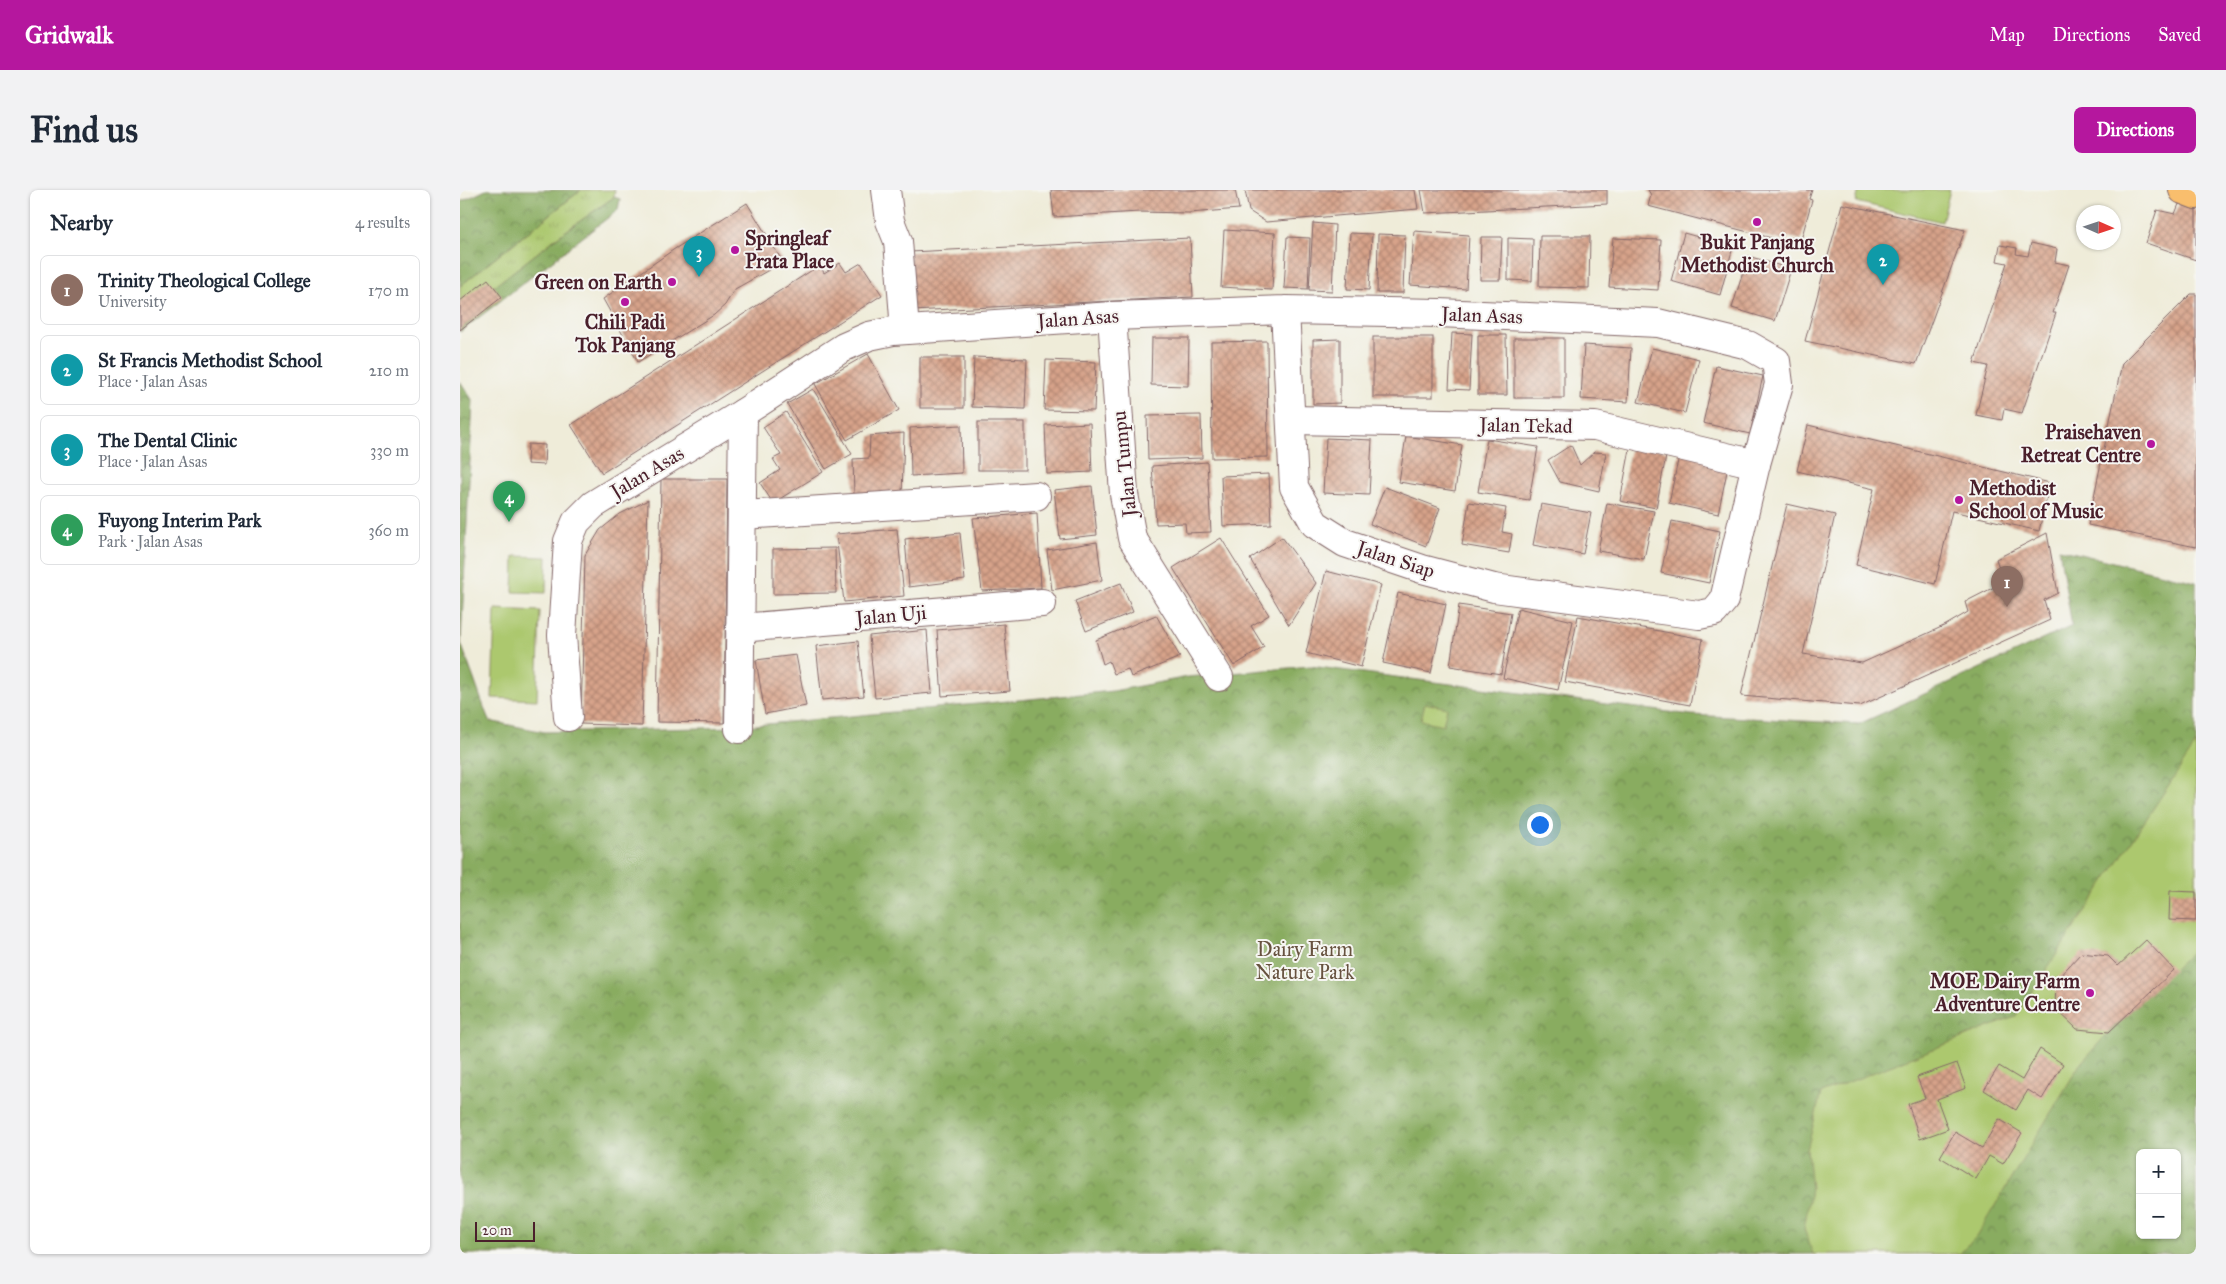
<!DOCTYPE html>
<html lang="en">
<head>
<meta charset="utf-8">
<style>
	:root { --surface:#fff; --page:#f2f2f3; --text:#1f2937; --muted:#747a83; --line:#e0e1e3; --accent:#b5179e }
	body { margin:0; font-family:"IM FELL Great Primer",serif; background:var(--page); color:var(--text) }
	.controls { position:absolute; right:15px; bottom:15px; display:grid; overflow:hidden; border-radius:8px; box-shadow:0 1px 4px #0004 }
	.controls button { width:45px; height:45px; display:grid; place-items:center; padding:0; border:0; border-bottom:1px solid var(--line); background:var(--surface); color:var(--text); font:25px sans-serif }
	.compass { position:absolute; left:1616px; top:15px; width:45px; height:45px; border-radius:50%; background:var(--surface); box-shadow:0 1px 4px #0004; rotate:93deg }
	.scale { position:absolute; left:15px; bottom:12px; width:60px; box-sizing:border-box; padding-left:5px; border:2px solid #4a1f2b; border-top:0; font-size:14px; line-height:18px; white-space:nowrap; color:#4a1f2b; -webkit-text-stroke:4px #f6f6f2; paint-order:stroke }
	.you { position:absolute; left:1079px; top:634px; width:18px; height:18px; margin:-12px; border:4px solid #fff; border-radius:50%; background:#1a73e8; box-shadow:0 0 0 8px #1a73e833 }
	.badge { display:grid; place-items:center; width:32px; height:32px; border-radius:50%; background:var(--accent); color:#fff; font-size:16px; font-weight:700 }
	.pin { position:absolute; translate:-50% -41px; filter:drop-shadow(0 1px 2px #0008) }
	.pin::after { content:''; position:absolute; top:26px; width:18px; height:15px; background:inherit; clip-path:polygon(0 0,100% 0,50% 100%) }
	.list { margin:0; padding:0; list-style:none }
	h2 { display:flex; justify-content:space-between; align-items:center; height:65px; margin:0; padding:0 20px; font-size:21px }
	h2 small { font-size:16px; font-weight:400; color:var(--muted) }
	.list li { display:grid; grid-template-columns:32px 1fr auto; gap:15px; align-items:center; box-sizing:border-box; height:70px; margin:0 10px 10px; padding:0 10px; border:1px solid var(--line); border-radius:8px }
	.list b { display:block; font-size:19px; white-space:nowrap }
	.list p { margin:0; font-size:16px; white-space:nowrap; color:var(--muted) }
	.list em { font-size:16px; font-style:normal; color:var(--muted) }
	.map { position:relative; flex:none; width:1736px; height:1064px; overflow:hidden; border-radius:8px }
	header { display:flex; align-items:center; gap:30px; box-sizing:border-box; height:70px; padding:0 25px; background:var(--accent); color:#fff }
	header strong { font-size:24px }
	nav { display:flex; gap:28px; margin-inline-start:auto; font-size:18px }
	.intro { display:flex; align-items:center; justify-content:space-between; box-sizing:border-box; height:120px; padding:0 30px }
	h1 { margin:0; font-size:35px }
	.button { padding:12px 22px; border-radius:8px; background:var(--accent); color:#fff; font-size:18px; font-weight:700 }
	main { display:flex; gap:30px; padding:0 30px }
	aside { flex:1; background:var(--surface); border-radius:8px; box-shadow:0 1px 4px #0004 }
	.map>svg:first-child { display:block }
	.grass { fill:url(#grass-tufts); stroke:#7b744c }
	.forest { fill:url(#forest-crowns); stroke:#6a6646; fill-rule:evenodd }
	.garden { fill:#acc86e; stroke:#7b744c }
	.building { fill:url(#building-cross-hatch) }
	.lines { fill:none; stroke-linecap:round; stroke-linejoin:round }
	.minor-casing { stroke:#846768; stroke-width:30 }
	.highway-casing { stroke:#846768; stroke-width:30 }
	.minor { stroke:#fff; stroke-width:28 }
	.highway { stroke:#f9be6d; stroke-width:28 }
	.poi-dot { fill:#b5179e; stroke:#f6f6f2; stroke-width:2 }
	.labels { text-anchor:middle; stroke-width:4; stroke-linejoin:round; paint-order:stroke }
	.poi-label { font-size:20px; font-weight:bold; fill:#4a1f2b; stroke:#f6f6f2; text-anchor:end }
	.street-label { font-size:20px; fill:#4a1f2b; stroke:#f6f6f2 }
	.park-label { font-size:20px; fill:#67523f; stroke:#f6f6f2 }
</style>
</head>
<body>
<header>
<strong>Gridwalk</strong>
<nav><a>Map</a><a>Directions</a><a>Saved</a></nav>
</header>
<div class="intro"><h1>Find us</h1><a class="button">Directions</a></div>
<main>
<aside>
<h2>Nearby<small>4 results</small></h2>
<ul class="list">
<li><span class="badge" style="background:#8d6e63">1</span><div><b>Trinity Theological College</b><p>University</p></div><em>170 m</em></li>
<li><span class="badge" style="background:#0f9aa8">2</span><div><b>St Francis Methodist School</b><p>Place · Jalan Asas</p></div><em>210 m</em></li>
<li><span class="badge" style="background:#0f9aa8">3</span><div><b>The Dental Clinic</b><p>Place · Jalan Asas</p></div><em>330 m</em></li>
<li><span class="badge" style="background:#2e9e5b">4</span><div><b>Fuyong Interim Park</b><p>Park · Jalan Asas</p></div><em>360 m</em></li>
</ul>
</aside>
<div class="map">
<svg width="1736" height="1064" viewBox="0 0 1736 1064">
	<defs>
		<pattern id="grass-tufts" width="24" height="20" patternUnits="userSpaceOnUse" patternTransform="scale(1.25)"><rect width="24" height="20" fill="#acc86e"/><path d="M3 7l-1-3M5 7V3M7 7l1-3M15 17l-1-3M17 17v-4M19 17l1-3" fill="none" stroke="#96ab5f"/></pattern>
		<pattern id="forest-crowns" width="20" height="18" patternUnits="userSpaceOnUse" patternTransform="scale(1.25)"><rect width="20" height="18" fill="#89ac61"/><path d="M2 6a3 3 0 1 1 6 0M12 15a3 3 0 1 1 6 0" fill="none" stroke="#728b50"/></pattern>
		<pattern id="building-cross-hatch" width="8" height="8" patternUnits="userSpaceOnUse" patternTransform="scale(1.25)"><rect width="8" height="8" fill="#d7a38a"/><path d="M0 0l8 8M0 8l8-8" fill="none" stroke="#b08471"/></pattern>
	</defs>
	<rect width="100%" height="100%" fill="#f6f6f2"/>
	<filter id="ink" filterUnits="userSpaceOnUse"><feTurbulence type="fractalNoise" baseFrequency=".02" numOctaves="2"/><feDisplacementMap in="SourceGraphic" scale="10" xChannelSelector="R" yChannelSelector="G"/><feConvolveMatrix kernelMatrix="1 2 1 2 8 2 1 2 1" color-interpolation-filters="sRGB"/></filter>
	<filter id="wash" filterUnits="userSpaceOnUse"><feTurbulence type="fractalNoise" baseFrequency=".0096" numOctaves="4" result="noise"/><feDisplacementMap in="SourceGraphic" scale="20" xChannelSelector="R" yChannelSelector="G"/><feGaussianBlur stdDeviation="1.12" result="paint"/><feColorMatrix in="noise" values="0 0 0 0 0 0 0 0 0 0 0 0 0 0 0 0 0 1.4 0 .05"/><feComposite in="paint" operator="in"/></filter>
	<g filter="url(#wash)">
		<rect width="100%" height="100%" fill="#efecd9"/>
		<path class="grass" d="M 121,0 L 155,0 L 154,7 L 99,46 L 0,123 L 0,96 Z"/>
		<g class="forest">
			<path d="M 26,0 L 121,0 L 0,96 L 0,12 Z"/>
			<path d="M 154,7 L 160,9 L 158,20 L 0,142 L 0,123 L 99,46 Z"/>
			<path d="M 0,191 L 13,211 L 1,453 L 29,531 L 85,542 L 276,537 L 653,501 L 728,487 L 850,476 L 1232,525 L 1399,534 L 1612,436 L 1599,359 L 1736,392 L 1736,1064 L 0,1064 ZM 1680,963 L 1717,963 L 1717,1045 L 1680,1045 Z"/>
		</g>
		<g class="garden">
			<path d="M 1399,0 L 1490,0 L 1482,32 L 1396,12 Z"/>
			<path d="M 54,366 L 87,367 L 86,403 L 53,402 Z"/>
			<path d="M 35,419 L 80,421 L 77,510 L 32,508 Z"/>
			<path d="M 965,513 L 987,518 L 983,535 L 961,530 Z"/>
			<path d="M 1736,554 L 1736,758 L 1649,842 L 1620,874 L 1516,1047 L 1499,1064 L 1353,1064 L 1344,1039 L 1351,999 L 1347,960 L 1361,903 L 1555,827 Z"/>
		</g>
		<g id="blocks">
			<g class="building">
				<path d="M 591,0 L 775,0 L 779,19 L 729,23 L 679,22 L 594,27 Z"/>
				<path d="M 785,0 L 955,0 L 958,19 L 806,32 L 789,21 Z"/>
				<path d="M 961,0 L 1147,0 L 1147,14 L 965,23 Z"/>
				<path d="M 1188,0 L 1352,0 L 1349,9 L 1352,10 L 1341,50 L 1328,47 L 1327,52 L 1188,16 L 1191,5 Z"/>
				<path d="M 287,13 L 323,72 L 275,99 L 265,115 L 254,125 L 178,172 L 143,109 L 213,60 Z"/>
				<path d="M 1382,14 L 1505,40 L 1456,174 L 1345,151 Z"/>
				<path d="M 1719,14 L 1736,20 L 1736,70 L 1686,53 L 1697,20 L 1715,24 Z"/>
				<path d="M 853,33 L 875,35 L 872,101 L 849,100 Z"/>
				<path d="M 764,40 L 815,43 L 812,100 L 761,97 Z"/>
				<path d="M 954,41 L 1009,45 L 1006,99 L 950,95 Z"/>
				<path d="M 890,43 L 912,44 L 909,100 L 887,99 Z"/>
				<path d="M 1224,43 L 1273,57 L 1260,105 L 1211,91 Z"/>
				<path d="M 918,44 L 945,45 L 943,103 L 917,103 Z"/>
				<path d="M 1080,46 L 1130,46 L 1129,98 L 1079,97 Z"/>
				<path d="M 827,47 L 850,48 L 848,99 L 824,98 Z"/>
				<path d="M 1021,47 L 1042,47 L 1040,90 L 1020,90 Z"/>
				<path d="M 730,48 L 733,107 L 452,121 L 450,62 Z"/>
				<path d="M 1048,48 L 1073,49 L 1072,91 L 1048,90 Z"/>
				<path d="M 1153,48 L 1201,50 L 1198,100 L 1149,97 Z"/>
				<path d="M 1571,53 L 1597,59 L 1595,72 L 1609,75 L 1593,123 L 1596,123 L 1562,223 L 1544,219 L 1542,230 L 1516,225 L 1528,176 L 1514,173 L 1547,73 L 1537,71 L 1540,55 L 1557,58 L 1556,64 L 1568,66 Z"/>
				<path d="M 1288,66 L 1331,79 L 1315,131 L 1272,118 Z"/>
				<path d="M 380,73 L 386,82 L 401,73 L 422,105 L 142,283 L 111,235 L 360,75 L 364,83 Z"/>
				<path d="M 28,89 L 42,107 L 0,140 L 0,111 Z"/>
				<path d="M 1731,104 L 1736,104 L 1736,357 L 1628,335 L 1662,173 Z"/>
				<path d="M 992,143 L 1012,144 L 1009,200 L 989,199 Z"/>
				<path d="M 1018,145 L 1046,145 L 1047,205 L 1018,205 Z"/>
				<rect x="913" y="147" width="60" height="60"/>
				<path d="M 692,148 L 729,148 L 728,196 L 691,195 Z"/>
				<rect x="1054" y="148" width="50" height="60"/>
				<path d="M 880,149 L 880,213 L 853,214 L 853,150 Z"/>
				<path d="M 807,151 L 808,267 L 752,268 L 751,152 Z"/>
				<path d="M 1124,155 L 1171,158 L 1168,212 L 1121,209 Z"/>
				<path d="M 1192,158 L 1239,169 L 1225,223 L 1178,212 Z"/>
				<path d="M 408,164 L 439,220 L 387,250 L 355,194 Z"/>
				<rect x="460" y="167" width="44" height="51"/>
				<path d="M 514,167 L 567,169 L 565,219 L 512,217 Z"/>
				<path d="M 586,170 L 636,172 L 634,221 L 584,220 Z"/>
				<path d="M 1256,176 L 1303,186 L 1290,244 L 1243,233 Z"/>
				<path d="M 353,199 L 392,264 L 366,279 L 327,214 Z"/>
				<path d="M 326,222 L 363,282 L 313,313 L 300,293 L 320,280 L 313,269 L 321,265 L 303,237 Z"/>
				<path d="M 741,225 L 742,268 L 688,270 L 687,226 Z"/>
				<rect x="518" y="232" width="47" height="48"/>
				<path d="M 630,233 L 632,282 L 587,284 L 585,235 Z"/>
				<path d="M 501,235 L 502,283 L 451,286 L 450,238 Z"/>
				<path d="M 1348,235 L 1590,293 L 1579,341 L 1492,321 L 1475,394 L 1396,375 L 1414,299 L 1337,281 Z"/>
				<path d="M 444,243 L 442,306 L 394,304 L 393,269 L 409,268 L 410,246 Z"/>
				<path d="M 946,246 L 1002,255 L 995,301 L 939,292 Z"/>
				<path d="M 866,248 L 912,250 L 909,305 L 863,303 Z"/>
				<path d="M 1027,249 L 1078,257 L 1069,310 L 1018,302 Z"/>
				<path d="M 68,254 L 85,255 L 84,275 L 67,274 Z"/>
				<path d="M 1171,254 L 1207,261 L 1196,318 L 1160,311 Z"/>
				<path d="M 1111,255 L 1120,275 L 1134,262 L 1146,263 L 1139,301 L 1100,292 L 1088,270 Z"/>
				<path d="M 1220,261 L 1269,272 L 1258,324 L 1209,313 Z"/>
				<path d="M 747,272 L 751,342 L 726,343 L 725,333 L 696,334 L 692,276 Z"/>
				<path d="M 809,284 L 811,334 L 763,336 L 761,286 Z"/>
				<path d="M 201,289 L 267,289 L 264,533 L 197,532 Z"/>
				<path d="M 632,296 L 637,345 L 600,349 L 594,300 Z"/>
				<path d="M 925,297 L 980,318 L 966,356 L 910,334 Z"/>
				<path d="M 188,310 L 182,536 L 121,534 L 125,365 L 140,340 L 160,324 Z"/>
				<path d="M 1009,312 L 1046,318 L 1042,342 L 1052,344 L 1049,363 L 1002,355 Z"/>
				<path d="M 1147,313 L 1194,321 L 1184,369 L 1138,361 Z"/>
				<path d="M 1081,314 L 1131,323 L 1123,364 L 1073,355 Z"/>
				<path d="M 1327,314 L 1375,325 L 1343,464 L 1402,473 L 1486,435 L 1508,422 L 1505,412 L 1544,392 L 1536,369 L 1587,343 L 1598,403 L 1584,410 L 1590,430 L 1400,516 L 1281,506 Z"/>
				<path d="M 577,323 L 581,398 L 522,401 L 513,328 Z"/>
				<path d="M 1212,331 L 1260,341 L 1249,393 L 1201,383 Z"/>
				<path d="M 437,339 L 444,406 L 384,412 L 376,344 Z"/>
				<path d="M 500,343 L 505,390 L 449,397 L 445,349 Z"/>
				<path d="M 822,347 L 856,393 L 829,435 L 790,369 Z"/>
				<path d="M 761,348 L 809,425 L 791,436 L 804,457 L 774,476 L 713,378 Z"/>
				<path d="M 637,352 L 642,390 L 592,400 L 587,360 Z"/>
				<path d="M 375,358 L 376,403 L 313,404 L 313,359 Z"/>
				<path d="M 866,381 L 921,395 L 901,477 L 846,463 Z"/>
				<path d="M 661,393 L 673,422 L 626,441 L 615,411 Z"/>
				<path d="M 938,403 L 986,414 L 971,483 L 923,473 Z"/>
				<path d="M 999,415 L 1051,423 L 1041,484 L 990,476 Z"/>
				<path d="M 1058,418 L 1113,431 L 1098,500 L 1043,488 Z"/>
				<path d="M 696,425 L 720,467 L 671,487 L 668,479 L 654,484 L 649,471 L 643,474 L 636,450 Z"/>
				<path d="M 1118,426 L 1243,449 L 1230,515 L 1105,492 Z"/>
				<path d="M 544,434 L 550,501 L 482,506 L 477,440 Z"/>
				<path d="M 467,440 L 472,503 L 415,508 L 409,446 Z"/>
				<path d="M 398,451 L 404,506 L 362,510 L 356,456 Z"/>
				<path d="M 336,465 L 346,516 L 305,524 L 296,470 Z"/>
				<path d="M 1710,701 L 1736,702 L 1736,731 L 1709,730 Z"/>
				<path d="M 1686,750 L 1714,780 L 1649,842 L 1617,839 L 1595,818 L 1596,790 L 1621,763 L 1648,766 L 1658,776 Z"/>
				<path d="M 1580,859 L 1603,874 L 1582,909 L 1568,900 L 1556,920 L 1524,900 L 1539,876 L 1562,890 Z"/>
				<path d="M 1497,873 L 1506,898 L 1477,909 L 1488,939 L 1460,949 L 1448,914 L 1465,908 L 1457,887 Z"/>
				<path d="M 1539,929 L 1562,943 L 1543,974 L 1529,966 L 1516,989 L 1480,967 L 1495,942 L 1522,958 Z"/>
			</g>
		</g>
	</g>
	<g filter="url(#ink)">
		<use href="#blocks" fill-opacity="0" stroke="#846768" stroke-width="1"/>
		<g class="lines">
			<g class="minor-casing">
				<g id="minor">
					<path d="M 426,0 L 430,31 L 438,51 L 445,140"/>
					<path d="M 652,126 L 664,304 L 672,348 L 759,487"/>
					<path d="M 832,230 L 1135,236 L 1296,274"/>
					<path d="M 283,325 L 576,306"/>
					<path d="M 280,438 L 582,413"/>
					<path d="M 108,527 L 102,445 L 108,351 L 116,332 L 133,315 L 283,223 L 384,157 L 409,146 L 433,141 L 652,126 L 825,120 L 979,123 L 1198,133 L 1288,155 L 1316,171 L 1319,194 L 1296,274 L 1264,410 L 1254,422 L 1239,425 L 1034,398 L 962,379 L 885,353 L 855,334 L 834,297 L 825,120"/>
					<path d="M 279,539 L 283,223"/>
				</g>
			</g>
			<g class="highway-casing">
				<path id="highway" d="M 1723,0 L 1736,5"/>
			</g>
			<use href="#minor" class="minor"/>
			<use href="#highway" class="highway"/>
		</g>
	</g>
	<g class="poi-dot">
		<circle cx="1297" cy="32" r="5"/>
		<circle cx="275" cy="60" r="5"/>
		<circle cx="212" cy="92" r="5"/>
		<circle cx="165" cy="112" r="5"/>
		<circle cx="1691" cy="254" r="5"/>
		<circle cx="1499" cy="310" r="5"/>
		<circle cx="1630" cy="803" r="5"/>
	</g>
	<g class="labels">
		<g class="poi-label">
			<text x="285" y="55" text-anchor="start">Springleaf<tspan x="285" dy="23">Prata Place</tspan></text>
			<text x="1297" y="59" text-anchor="middle">Bukit Panjang<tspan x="1297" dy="23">Methodist Church</tspan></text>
			<text x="202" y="99">Green on Earth</text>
			<text x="165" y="139" text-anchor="middle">Chili Padi<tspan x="165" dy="23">Tok Panjang</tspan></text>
			<text x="1681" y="249">Praisehaven<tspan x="1681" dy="23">Retreat Centre</tspan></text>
			<text x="1509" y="305" text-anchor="start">Methodist<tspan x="1509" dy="23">School of Music</tspan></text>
			<text x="1620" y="798">MOE Dairy Farm<tspan x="1620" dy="23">Adventure Centre</tspan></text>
		</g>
		<g class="street-label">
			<text transform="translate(1022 125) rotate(2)" y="7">Jalan Asas</text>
			<text transform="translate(618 128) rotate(-4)" y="7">Jalan Asas</text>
			<text transform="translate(1066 235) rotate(1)" y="7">Jalan Tekad</text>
			<text transform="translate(664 274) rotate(-96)" y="7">Jalan Tumpu</text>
			<text transform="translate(187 282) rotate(-31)" y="7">Jalan Asas</text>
			<text transform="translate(936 369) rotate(18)" y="7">Jalan Siap</text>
			<text transform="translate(431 425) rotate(-5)" y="7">Jalan Uji</text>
		</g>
		<g class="park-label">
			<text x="845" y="766">Dairy Farm<tspan x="845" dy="23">Nature Park</tspan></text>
		</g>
	</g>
</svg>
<div class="controls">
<button>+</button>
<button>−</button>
</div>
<svg class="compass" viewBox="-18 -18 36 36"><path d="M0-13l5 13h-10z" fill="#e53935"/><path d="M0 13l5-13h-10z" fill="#747a83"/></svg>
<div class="scale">20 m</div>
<div class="you"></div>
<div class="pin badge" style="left:1547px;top:417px;background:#8d6e63">1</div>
<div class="pin badge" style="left:1423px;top:95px;background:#0f9aa8">2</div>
<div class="pin badge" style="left:239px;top:87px;background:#0f9aa8">3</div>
<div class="pin badge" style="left:49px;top:332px;background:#2e9e5b">4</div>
</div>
</main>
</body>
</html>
